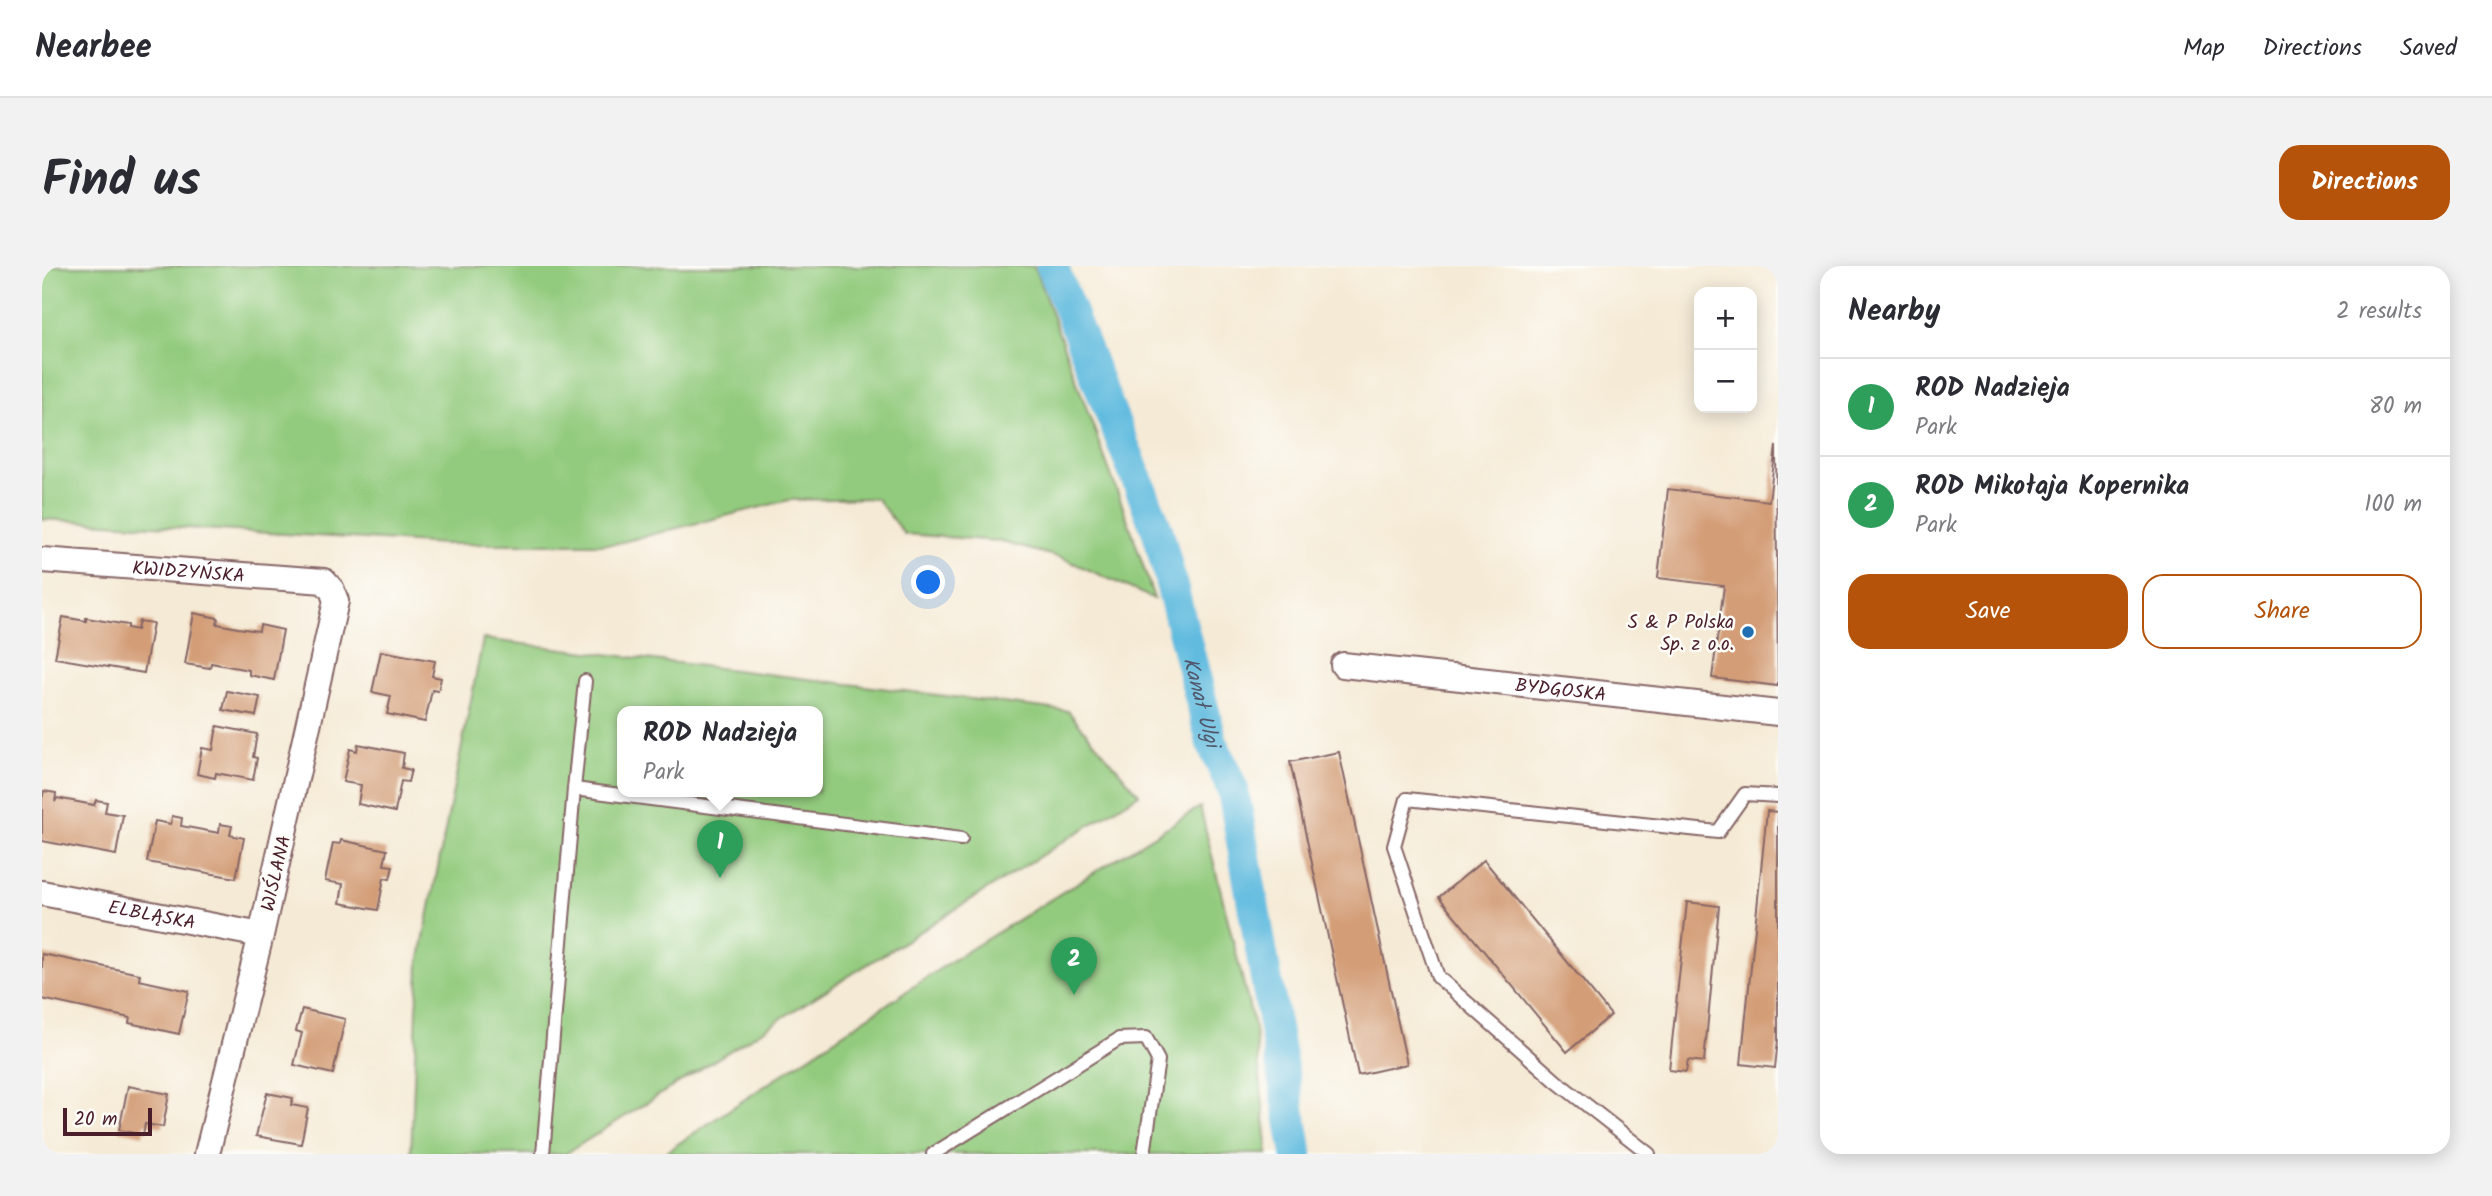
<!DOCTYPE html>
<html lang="en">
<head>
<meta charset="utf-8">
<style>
	:root { --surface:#fff; --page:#f2f2f3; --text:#2b2b33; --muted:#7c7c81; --line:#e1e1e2; --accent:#b45309 }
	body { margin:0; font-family:Kalam,sans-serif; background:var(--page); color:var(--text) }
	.controls { position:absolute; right:21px; top:21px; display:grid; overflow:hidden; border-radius:14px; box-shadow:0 4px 18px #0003 }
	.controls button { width:63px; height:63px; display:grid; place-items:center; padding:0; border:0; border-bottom:2px solid var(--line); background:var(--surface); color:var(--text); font:35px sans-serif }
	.scale { position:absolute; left:21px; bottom:18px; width:89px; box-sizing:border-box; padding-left:7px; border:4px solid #4a1f2b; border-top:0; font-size:19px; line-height:24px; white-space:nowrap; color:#4a1f2b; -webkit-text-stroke:5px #fdfcf7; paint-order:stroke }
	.you { position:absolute; left:887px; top:317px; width:24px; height:24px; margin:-18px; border:5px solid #fff; border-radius:50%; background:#1a73e8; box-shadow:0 0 0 10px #1a73e833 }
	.badge { display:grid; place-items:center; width:46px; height:46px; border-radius:50%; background:var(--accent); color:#fff; font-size:23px; font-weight:700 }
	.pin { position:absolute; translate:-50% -58px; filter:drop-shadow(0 2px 4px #0008) }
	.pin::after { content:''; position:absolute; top:37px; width:24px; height:21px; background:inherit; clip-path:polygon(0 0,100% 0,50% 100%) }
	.popup { position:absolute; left:575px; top:440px; width:206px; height:91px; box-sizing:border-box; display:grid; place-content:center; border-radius:14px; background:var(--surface); filter:drop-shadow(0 2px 5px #0005); font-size:23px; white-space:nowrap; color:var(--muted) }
	.popup b { font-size:26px; color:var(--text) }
	.popup::after { content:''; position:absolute; left:50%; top:100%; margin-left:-14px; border:14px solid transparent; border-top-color:var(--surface) }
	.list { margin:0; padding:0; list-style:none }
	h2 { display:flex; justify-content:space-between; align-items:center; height:91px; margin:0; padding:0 28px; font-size:30px }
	h2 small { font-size:23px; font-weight:400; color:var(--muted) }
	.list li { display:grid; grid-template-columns:46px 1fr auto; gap:21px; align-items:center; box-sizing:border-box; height:98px; padding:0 28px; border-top:2px solid var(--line) }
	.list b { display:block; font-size:26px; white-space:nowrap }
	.list p { margin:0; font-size:23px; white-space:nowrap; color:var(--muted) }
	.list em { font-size:23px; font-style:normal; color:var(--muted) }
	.actions { display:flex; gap:14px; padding:21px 28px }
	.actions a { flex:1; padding:16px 0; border:2px solid var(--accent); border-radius:21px; text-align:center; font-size:24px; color:var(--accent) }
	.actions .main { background:var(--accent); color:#fff }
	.map { position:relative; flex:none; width:1736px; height:888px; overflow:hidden; border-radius:21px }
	header { display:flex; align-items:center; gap:42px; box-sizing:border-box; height:98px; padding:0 35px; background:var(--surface); border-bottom:2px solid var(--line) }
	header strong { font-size:33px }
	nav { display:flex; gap:38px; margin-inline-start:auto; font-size:24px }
	.intro { display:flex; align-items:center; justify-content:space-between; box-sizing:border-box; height:168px; padding:0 42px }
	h1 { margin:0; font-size:49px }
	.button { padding:18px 32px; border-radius:21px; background:var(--accent); color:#fff; font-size:24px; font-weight:700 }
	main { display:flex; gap:42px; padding:0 42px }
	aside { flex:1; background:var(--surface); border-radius:21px; box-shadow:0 4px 18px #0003 }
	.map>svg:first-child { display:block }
	.green { fill:#93cb7e; stroke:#6e7554; stroke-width:2; fill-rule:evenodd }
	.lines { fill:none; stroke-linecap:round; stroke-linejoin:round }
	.canal { stroke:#61bbdf; stroke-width:32 }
	.building { fill:#d39d77 }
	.service-casing { stroke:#866666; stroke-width:16 }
	.minor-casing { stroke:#866666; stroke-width:28 }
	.service { stroke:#fff; stroke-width:12 }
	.minor { stroke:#fff; stroke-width:24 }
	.poi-dot { fill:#1f6fb2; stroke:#fdfcf7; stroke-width:2.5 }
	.labels { text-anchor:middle; stroke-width:5; stroke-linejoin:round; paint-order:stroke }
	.street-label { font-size:19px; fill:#4a1f2b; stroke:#fdfcf7 }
	.poi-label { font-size:19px; fill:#4a1f2b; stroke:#fdfcf7; text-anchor:end }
	.water-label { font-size:21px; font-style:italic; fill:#52566a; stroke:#fdfcf7 }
</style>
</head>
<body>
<header>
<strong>Nearbee</strong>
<nav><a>Map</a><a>Directions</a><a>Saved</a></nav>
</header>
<div class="intro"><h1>Find us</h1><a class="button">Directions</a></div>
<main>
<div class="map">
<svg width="1736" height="888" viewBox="0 0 1736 888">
	<rect width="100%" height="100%" fill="#fdfcf7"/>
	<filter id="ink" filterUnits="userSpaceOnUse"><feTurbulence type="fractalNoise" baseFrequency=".0143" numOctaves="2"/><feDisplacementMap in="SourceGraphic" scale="14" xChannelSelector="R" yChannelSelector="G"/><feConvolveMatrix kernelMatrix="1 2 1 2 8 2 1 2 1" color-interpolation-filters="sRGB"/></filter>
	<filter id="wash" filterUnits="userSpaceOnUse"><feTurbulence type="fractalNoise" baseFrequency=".00686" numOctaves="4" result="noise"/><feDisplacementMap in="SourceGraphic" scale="28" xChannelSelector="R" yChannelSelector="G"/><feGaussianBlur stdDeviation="1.57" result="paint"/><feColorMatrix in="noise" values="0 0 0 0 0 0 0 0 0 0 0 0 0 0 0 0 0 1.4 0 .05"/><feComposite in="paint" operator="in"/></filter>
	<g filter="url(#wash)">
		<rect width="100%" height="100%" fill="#f5ead5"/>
		<g class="green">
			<path d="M 0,0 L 992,0 L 1089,263 L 1112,333 L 1020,292 L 956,275 L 862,268 L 834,232 L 747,234 L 572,278 L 403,278 L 0,253 Z"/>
			<path d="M 441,373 L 1026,445 L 1097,528 L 523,888 L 369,888 L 377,697 ZM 580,446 L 776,446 L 776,526 L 580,526 Z"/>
			<path d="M 1158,541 L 1213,764 L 1226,888 L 621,888 L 911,694 Z"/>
		</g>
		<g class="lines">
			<path class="canal" id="s1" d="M 1010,0 L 1116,266 L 1170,477 L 1191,524 L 1255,888"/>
		</g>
		<g id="blocks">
			<g class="building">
				<path d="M 1734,180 L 1736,420 L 1670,412 L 1682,320 L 1616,312 L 1626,223 L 1727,235 Z"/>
				<path d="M 152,347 L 176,352 L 175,358 L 196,362 L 217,365 L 218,359 L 241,364 L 232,414 L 207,409 L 207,404 L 169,397 L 168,402 L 143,398 Z"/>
				<path d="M 21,351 L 44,355 L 44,352 L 86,359 L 86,362 L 95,364 L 97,355 L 111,357 L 102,407 L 13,392 Z"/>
				<path d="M 339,385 L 393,395 L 390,410 L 399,412 L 396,425 L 390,424 L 383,456 L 345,448 L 349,430 L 330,426 Z"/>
				<path d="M 185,425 L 218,431 L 214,450 L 181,444 Z"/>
				<path d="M 175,460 L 215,468 L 211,491 L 215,492 L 211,514 L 174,507 L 173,512 L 155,508 L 160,482 L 171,484 Z"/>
				<path d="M 316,478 L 362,487 L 360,502 L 369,504 L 366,516 L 359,515 L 353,546 L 316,538 L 319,519 L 301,516 L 308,483 L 315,485 Z"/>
				<path d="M 1297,486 L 1365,798 L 1316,809 L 1248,496 Z"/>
				<path d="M 2,525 L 14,527 L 13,536 L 15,532 L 52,539 L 54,534 L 65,536 L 63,546 L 81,549 L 74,589 L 0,575 L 0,533 Z"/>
				<path d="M 1725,545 L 1736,546 L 1736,774 L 1733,802 L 1699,798 Z"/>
				<path d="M 130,550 L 140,552 L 139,560 L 177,567 L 178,558 L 190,560 L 188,569 L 202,572 L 194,612 L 105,596 L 113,555 L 129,558 Z"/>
				<path d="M 299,574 L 345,584 L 342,599 L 351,600 L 348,613 L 342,612 L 336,644 L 298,637 L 301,618 L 283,615 L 291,577 L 298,578 Z"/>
				<path d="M 1442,594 L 1569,749 L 1525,786 L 1397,631 Z"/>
				<path d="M 1645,636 L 1677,640 L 1662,796 L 1646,794 L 1644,806 L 1627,804 Z"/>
				<path d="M 0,688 L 98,708 L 97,714 L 147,725 L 137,768 L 87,757 L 88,752 L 0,733 Z"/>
				<path d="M 260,743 L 303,753 L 291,808 L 252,799 L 260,767 L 254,765 Z"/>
				<path d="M 86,820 L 127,828 L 121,861 L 103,858 L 101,869 L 77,864 Z"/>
				<path d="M 225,827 L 251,832 L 249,839 L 266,842 L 259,878 L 214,870 Z"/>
			</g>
		</g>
	</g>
	<g filter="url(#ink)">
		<use href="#blocks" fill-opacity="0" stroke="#866666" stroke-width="2"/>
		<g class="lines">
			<g class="service-casing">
				<g id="service">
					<path d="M 532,523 L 543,415"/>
					<path d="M 501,888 L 532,523 L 919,573"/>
					<path d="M 891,888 L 1077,773 L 1104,772 L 1116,794 L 1102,888"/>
					<path d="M 1607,888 L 1514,815 L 1396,711 L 1352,580 L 1365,533 L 1676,566 L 1703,528 L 1736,530"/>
				</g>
			</g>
			<g class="minor-casing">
				<g id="minor">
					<path id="s2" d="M 0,294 L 282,315 L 290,324 L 294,335 L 219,669 L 165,888"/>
					<path id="s3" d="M 1301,399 L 1736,447"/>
					<path id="s4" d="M 0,627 L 219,669"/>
				</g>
			</g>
			<use href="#service" class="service"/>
			<use href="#minor" class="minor"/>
		</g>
	</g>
	<circle class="poi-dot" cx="1706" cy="366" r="7"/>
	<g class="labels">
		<g class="street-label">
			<text dy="7" stroke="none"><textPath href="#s2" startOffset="147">KWIDZYŃSKA</textPath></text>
			<text dy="7" stroke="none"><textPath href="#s3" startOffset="219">BYDGOSKA</textPath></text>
			<text transform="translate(233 607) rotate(-77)" y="7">WIŚLANA</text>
			<text dy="7" stroke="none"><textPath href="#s4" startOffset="112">ELBLĄSKA</textPath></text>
		</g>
		<g class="poi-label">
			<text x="1692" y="362">S &amp; P Polska<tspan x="1692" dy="22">Sp. z o.o.</tspan></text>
		</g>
		<g class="water-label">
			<text dy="7" stroke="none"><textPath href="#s1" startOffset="462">Kanał Ulgi</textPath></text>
		</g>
	</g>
</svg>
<div class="controls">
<button>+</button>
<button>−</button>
</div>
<div class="scale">20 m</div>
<div class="you"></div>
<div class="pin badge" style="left:678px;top:612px;background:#2e9e5b">1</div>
<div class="popup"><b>ROD Nadzieja</b>Park</div>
<div class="pin badge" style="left:1032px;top:729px;background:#2e9e5b">2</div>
</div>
<aside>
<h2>Nearby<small>2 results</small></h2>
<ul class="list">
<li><span class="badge" style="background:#2e9e5b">1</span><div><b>ROD Nadzieja</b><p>Park</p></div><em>80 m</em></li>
<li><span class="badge" style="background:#2e9e5b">2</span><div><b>ROD Mikołaja Kopernika</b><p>Park</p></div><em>100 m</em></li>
</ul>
<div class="actions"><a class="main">Save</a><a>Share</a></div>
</aside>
</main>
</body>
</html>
